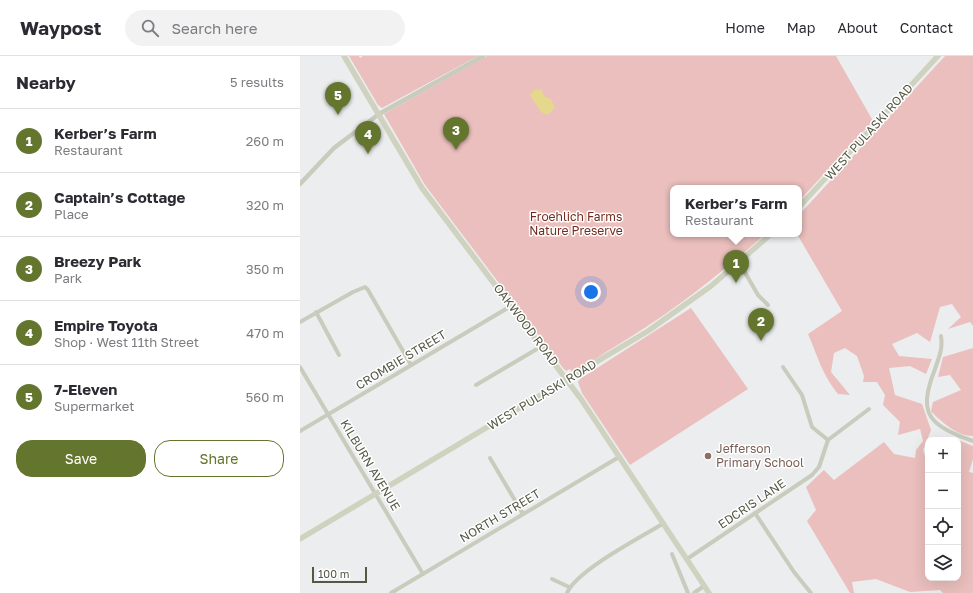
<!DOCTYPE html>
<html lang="en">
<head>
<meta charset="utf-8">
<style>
	:root { --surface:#fff; --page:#f2f2f3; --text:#2b2b33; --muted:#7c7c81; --line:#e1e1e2; --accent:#64752d }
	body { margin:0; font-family:"Golos Text",sans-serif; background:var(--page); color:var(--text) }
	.controls { position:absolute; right:12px; bottom:12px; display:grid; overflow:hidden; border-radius:8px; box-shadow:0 4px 16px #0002 }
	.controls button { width:36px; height:36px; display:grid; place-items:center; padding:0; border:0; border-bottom:1px solid var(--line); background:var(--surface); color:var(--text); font:20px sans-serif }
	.scale { position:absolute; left:12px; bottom:10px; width:55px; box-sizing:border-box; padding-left:4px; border:2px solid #565846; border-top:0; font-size:11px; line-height:14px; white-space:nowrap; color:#565846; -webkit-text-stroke:3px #fff; paint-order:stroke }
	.you { position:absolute; left:291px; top:236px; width:14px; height:14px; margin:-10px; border:3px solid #fff; border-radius:50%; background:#1a73e8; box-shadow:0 0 0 6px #1a73e833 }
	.badge { display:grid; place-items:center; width:26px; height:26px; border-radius:50%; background:var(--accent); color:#fff; font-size:13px; font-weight:700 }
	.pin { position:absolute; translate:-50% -33px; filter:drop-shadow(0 1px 2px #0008) }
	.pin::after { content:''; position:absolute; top:21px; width:14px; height:12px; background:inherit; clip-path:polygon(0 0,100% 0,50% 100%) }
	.popup { position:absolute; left:370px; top:129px; width:132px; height:52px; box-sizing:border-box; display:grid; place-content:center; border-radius:8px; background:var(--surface); filter:drop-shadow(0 1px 3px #0005); font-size:13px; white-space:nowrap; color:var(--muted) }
	.popup b { font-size:15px; color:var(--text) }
	.popup::after { content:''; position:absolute; left:50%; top:100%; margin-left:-8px; border:8px solid transparent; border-top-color:var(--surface) }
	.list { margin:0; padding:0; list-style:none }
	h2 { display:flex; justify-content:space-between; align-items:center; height:52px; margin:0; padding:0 16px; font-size:17px }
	h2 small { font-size:13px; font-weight:400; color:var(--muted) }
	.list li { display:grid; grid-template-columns:26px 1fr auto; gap:12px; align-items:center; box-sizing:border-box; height:64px; padding:0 16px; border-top:1px solid var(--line) }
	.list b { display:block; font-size:15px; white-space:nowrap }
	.list p { margin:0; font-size:13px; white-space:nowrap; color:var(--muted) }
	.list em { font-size:13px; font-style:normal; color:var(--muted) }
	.actions { display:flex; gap:8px; padding:12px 16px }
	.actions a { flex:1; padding:9px 0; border:1px solid var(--accent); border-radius:16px; text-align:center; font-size:14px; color:var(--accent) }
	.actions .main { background:var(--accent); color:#fff }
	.icon { flex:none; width:22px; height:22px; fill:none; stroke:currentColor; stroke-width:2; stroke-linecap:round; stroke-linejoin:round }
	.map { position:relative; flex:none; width:673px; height:537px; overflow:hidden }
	header { display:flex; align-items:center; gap:24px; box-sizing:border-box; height:56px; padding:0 20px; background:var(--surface); border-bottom:1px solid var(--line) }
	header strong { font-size:19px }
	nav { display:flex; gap:22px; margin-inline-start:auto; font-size:14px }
	.search { width:280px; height:36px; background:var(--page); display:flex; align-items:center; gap:10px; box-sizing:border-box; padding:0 14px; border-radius:22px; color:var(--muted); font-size:15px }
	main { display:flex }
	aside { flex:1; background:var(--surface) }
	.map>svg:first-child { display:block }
	.green { fill:#eabfbd }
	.water { fill:#e4d88d }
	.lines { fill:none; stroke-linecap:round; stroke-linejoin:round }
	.minor { stroke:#c9cbbc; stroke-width:4 }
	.tertiary { stroke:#c9cbbc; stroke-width:4.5 }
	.secondary { stroke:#cfd2be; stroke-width:5.5 }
	.education-dot { fill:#8d6e63; stroke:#fff; stroke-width:1.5 }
	.labels { text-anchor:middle; stroke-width:3; stroke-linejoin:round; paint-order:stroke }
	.street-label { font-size:12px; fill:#565846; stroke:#fff }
	.park-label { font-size:12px; fill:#732b1d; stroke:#fff }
	.education-label { font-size:12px; fill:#785e54; stroke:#fff; text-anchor:start }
</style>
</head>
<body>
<header>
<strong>Waypost</strong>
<div class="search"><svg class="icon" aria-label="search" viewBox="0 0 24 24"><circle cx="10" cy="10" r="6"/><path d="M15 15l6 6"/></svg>Search here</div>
<nav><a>Home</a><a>Map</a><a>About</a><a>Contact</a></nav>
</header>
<main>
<aside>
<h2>Nearby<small>5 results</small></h2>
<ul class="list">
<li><span class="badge">1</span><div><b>Kerber’s Farm</b><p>Restaurant</p></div><em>260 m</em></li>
<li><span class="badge">2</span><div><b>Captain’s Cottage</b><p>Place</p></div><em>320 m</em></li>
<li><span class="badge">3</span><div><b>Breezy Park</b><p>Park</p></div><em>350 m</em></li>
<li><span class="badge">4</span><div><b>Empire Toyota</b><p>Shop · West 11th Street</p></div><em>470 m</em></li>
<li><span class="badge">5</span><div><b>7-Eleven</b><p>Supermarket</p></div><em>560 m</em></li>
</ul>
<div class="actions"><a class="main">Save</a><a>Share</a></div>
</aside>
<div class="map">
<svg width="673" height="537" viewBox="0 0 673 537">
	<rect width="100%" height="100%" fill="#ecedef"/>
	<g class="green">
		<path d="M 49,0 L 59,0 L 60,2 L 63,0 L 178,0 L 82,52 L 78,49 Z"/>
		<path d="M 187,0 L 536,0 L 573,65 L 499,145 L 499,132 L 373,132 L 373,178 L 465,178 C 417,221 367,260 311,293 C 299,300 285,312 272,316 L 270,313 L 266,315 L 263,312 L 125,129 L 84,58 Z"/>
		<path d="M 645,0 L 673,0 L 673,270 L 670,266 L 648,273 L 661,261 L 652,248 L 640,251 L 630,286 L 617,277 L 592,288 L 599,300 L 632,303 L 626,318 L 610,310 L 589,312 L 595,339 L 622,348 L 631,374 L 623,394 L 628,410 L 628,522 L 658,522 L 658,384 L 673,390 L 673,403 L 669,416 L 673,417 L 673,537 L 643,537 L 640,534 L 610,536 L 576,523 L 552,526 L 554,537 L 550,537 L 507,465 L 516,454 L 506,431 L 524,414 L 534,424 L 584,386 L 594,398 L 615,402 L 616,394 L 623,385 L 620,373 L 598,379 L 600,366 L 583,349 L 585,339 L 577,326 L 563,326 L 564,320 L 557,300 L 545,292 L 534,297 L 531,316 L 550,339 L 538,338 C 522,318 518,301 508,278 L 542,255 L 497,178 L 499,178 L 499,159 Z"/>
		<path d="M 391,252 L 448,333 L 330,409 L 282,337 L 278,326 L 280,323 Z"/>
		<path d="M 673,292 L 673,380 C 659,381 640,365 631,355 L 633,346 L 661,334 L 650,319 L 638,321 L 643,301 Z"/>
	</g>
	<path class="water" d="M 241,33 L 245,41 L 251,43 L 255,52 L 247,59 L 241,56 L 230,39 L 234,34 Z"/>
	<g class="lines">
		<g class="minor">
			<path d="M 439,206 L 458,239 L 468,249"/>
			<path d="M 16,256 L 39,299"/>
			<path d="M 0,266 L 53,236 L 65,231 L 68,234 L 111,309"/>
			<path d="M 641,280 C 643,293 639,301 635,313 C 617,359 629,369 673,385"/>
			<path d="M 0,311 L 123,518"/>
			<path d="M 483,311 L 502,339 L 512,371 L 528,384"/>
			<path d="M 176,329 L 242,290"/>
			<path d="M 0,375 L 211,250"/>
			<path d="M 190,402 L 223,458"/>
			<path d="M 455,457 L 494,516 L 511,537"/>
			<path d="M 372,498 L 388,537"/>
			<path d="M 387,503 L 512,419 L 519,411 L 528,384 L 569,353"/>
			<path d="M 252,523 L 269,531"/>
			<path d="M 91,537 L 319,401"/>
			<path d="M 267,537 C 277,514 340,482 364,467"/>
			<path d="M 394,537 L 404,530"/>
		</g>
		<path class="tertiary" d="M 0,128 L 34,92 L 79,58 L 183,0"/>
		<g class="secondary">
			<path d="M 44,0 L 122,132 L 281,343 L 409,537"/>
			<path d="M 499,151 L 638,0"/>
			<path d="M 0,483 L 348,275 L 411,230 L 471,178"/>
		</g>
	</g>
	<circle class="education-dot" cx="408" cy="400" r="4"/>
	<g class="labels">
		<g class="street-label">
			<text transform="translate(569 76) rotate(-48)" y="4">WEST PULASKI ROAD</text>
			<text transform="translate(226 269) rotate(53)" y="4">OAKWOOD ROAD</text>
			<text transform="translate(101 304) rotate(-31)" y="4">CROMBIE STREET</text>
			<text transform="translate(242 339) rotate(-31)" y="4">WEST PULASKI ROAD</text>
			<text transform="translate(70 409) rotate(59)" y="4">KILBURN AVENUE</text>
			<text transform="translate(452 448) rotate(-34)" y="4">EDCRIS LANE</text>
			<text transform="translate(200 460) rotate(-31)" y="4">NORTH STREET</text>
		</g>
		<g class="park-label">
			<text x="276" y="165">Froehlich Farms<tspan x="276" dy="14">Nature Preserve</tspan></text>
		</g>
		<g class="education-label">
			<text x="416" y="397">Jefferson<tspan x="416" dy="14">Primary School</tspan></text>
		</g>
	</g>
</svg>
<div class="controls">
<button>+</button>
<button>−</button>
<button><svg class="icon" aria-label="locate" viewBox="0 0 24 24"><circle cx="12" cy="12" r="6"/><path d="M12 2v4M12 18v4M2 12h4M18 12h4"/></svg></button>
<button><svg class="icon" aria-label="layers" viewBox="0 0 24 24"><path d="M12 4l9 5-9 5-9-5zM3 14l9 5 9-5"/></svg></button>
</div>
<div class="scale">100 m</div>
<div class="you"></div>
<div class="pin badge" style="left:436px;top:227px">1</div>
<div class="popup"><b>Kerber’s Farm</b>Restaurant</div>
<div class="pin badge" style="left:461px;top:285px">2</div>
<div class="pin badge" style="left:156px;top:94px">3</div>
<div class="pin badge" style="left:68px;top:98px">4</div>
<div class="pin badge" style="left:38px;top:59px">5</div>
</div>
</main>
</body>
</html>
